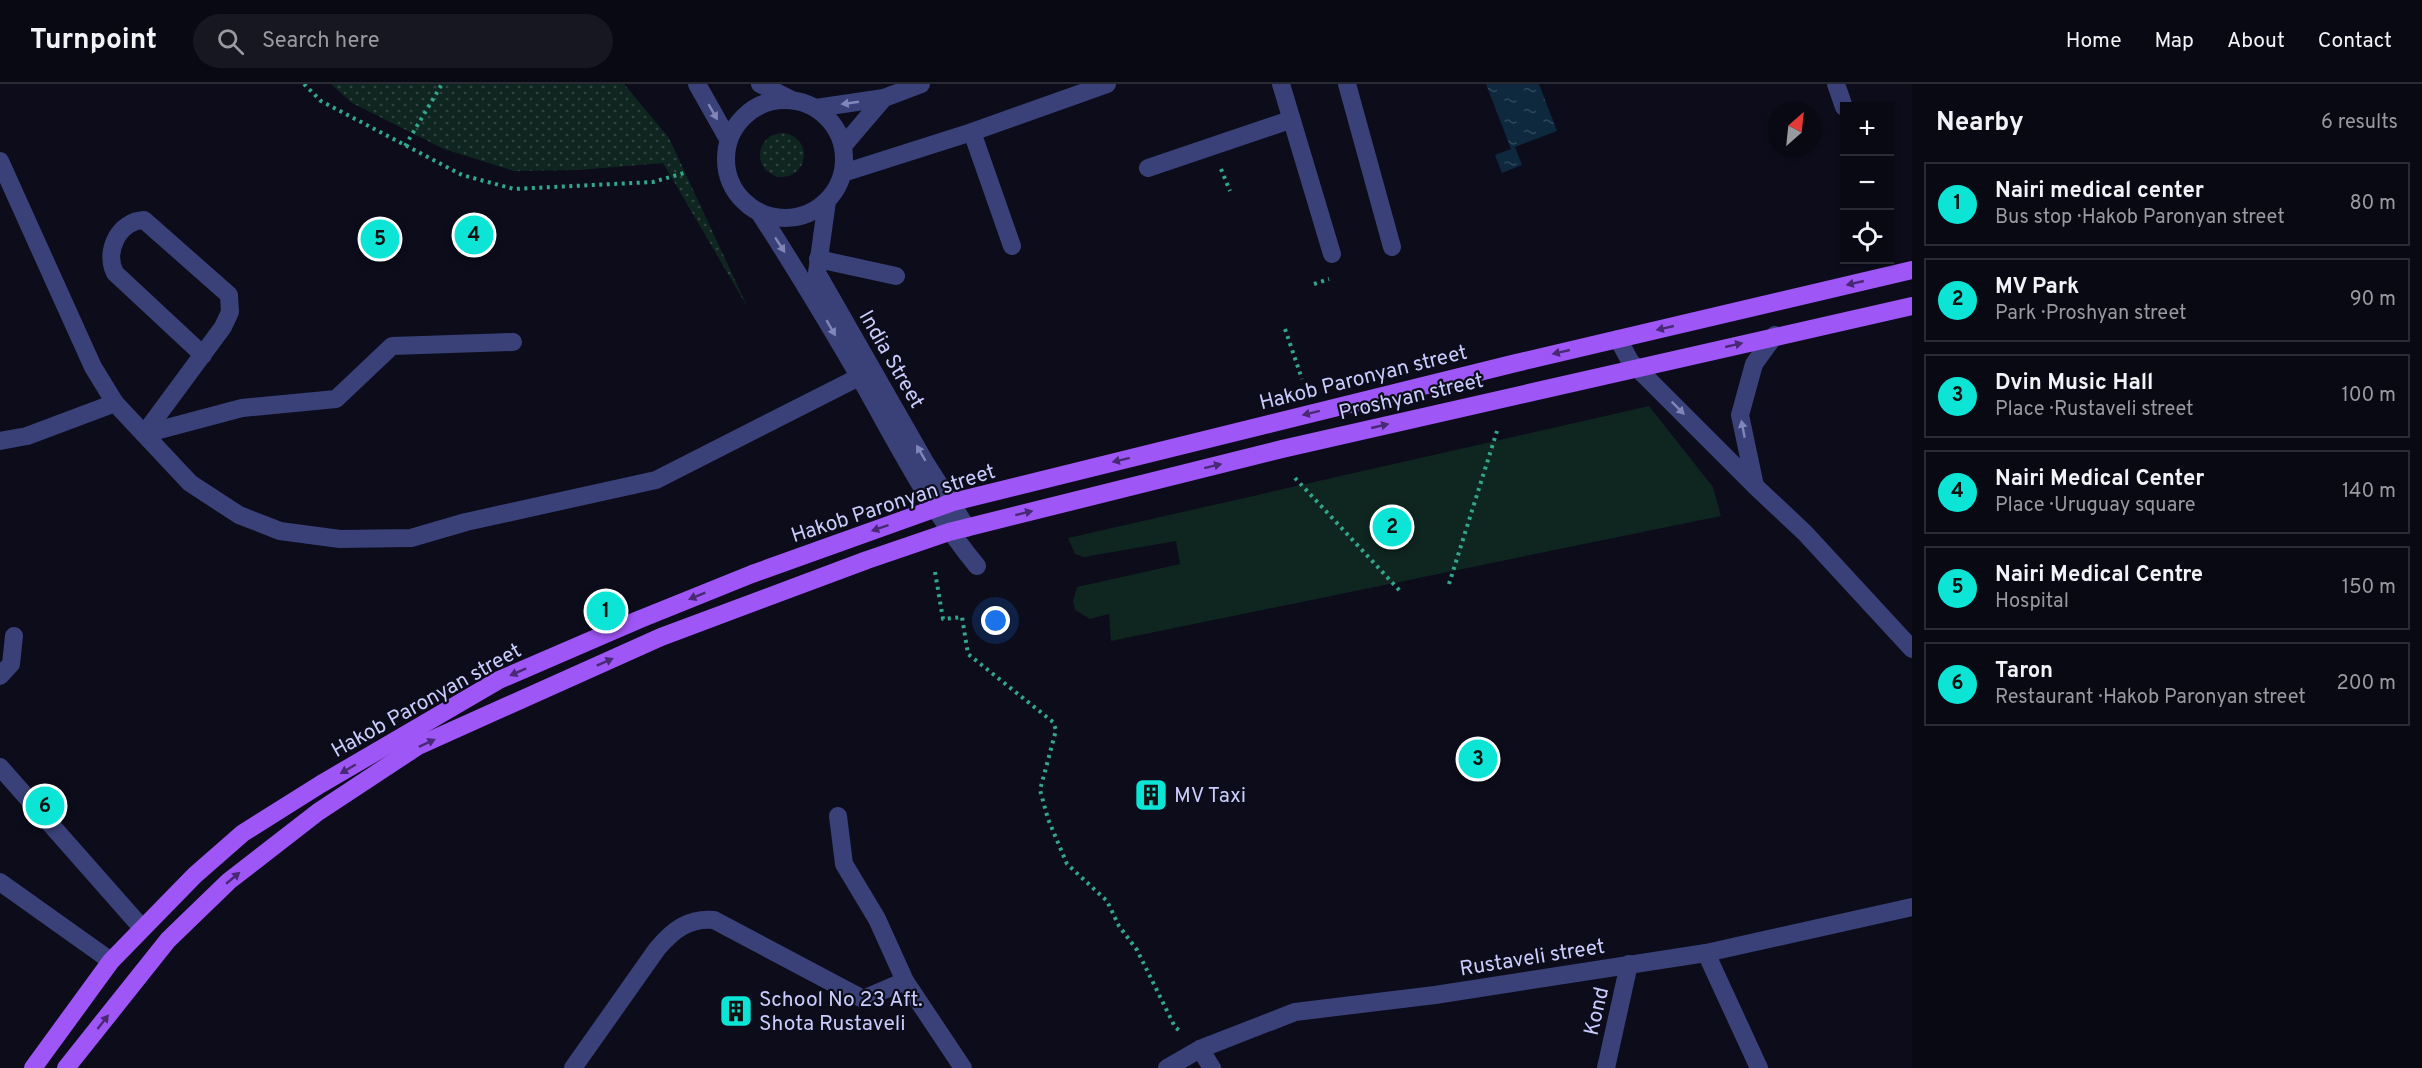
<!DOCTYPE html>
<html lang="en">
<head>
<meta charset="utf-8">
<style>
	:root { --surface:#090914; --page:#171722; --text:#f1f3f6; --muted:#999aa0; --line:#292a34; --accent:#0ce5d6 }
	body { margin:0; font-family:Overpass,sans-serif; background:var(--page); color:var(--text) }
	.controls { position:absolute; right:18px; top:18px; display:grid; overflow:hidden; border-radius:0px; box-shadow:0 2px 4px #0004 }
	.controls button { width:54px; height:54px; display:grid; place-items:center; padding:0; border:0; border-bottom:2px solid var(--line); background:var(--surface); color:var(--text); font:30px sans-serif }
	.compass { position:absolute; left:1768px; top:18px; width:54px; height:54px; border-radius:50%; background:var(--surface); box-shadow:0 2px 4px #0004; rotate:27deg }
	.you { position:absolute; left:996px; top:537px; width:21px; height:21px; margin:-15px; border:4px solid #fff; border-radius:50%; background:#1a73e8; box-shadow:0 0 0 9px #1a73e833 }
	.badge { display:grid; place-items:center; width:39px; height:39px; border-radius:50%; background:var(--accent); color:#111; font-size:20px; font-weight:700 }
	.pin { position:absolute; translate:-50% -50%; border:3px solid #fff; box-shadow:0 2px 6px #0006 }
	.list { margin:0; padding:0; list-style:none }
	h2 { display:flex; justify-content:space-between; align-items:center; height:78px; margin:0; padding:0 24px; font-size:26px }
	h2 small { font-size:20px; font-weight:400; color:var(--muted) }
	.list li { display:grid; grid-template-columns:39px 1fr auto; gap:18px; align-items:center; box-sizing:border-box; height:84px; margin:0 12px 12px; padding:0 12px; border:2px solid var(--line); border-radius:0px }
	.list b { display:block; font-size:22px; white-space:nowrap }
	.list p { margin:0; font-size:20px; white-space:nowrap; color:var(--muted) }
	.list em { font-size:20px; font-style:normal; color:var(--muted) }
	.icon { flex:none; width:33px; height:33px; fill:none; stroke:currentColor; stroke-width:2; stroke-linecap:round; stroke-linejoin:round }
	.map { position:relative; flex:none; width:1912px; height:984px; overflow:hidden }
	header { display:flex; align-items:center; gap:36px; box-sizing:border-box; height:84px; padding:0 30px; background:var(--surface); border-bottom:2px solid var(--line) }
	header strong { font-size:28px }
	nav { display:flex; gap:33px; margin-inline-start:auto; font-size:21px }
	.search { width:420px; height:54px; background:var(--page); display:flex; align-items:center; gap:15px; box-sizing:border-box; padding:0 21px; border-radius:33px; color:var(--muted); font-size:22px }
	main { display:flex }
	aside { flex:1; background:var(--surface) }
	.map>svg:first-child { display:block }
	.grass { fill:url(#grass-dots) }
	.green { fill:#0f2520 }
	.water { fill:url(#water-ripples) }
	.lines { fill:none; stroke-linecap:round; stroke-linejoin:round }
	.path { stroke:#32a78c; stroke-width:4; stroke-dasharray:3 4.5; stroke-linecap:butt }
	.minor { stroke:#394178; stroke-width:18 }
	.major { stroke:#9f56f6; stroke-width:18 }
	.oneway { fill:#8186ba }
	.oneway2 { fill:#472a73 }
	.labels { text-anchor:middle; stroke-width:4.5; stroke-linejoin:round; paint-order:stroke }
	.street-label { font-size:21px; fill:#c9ccfc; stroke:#0c0c1b }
	.poi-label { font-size:21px; fill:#c9ccfc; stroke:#0c0c1b; text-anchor:start }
</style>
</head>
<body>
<header>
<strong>Turnpoint</strong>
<div class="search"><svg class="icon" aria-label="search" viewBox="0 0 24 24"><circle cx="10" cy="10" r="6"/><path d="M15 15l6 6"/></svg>Search here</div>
<nav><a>Home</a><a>Map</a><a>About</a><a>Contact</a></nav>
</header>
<main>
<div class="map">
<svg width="1912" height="984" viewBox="0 0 1912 984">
	<defs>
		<pattern id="grass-dots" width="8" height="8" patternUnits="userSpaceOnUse" patternTransform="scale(1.5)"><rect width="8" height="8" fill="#0f2520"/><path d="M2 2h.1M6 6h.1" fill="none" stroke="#314341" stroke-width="1.8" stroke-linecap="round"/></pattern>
		<pattern id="water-ripples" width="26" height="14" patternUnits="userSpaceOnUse" patternTransform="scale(1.5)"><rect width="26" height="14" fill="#0e283e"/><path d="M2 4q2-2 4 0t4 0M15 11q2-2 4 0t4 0" fill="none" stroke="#30465b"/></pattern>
	</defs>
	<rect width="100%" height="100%" fill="#0c0c1b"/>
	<g class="grass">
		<path d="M 331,0 L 624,0 L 669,54 L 748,224 L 663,79 L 579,86 L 514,87 L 444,65 L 352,19 Z"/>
		<circle cx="782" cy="71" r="22"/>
	</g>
	<path class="green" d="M 1649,322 L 1713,403 L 1721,432 L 1111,557 L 1109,530 L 1090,535 L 1075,526 L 1073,517 L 1077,503 L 1180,480 L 1176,457 L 1084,473 L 1075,470 L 1068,454 Z"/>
	<path class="water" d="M 1486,0 L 1539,0 L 1557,47 L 1515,63 L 1522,81 L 1502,89 L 1495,71 L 1511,65 Z"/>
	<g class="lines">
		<g class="path">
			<path d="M 304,0 L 321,17 L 462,91 L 514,105 L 653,98 L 684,89"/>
			<path d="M 405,62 L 442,0"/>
			<path d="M 1221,85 L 1230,107"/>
			<path d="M 1314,200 L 1329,195"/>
			<path d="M 1285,245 L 1302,295"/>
			<path d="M 1295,394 L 1402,509"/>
			<path d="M 935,488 L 943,535 L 962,533 L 968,570 L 1053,638 L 1056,646 L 1040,706 L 1048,735 L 1067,780 L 1107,817 L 1119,842 L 1137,866 L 1175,943 L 1181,948"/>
			<path d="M 1449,500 L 1497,347"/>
		</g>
		<g class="minor">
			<path d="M 697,0 L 728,55"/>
			<path d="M 760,0 L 790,15"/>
			<path d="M 1281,0 L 1332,170"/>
			<path d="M 1347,0 L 1392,163"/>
			<path d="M 1836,0 L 1844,23"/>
			<circle cx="785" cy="75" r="59"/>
			<path d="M 816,24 L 884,14 L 921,0"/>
			<path d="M 972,48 L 1012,162"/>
			<path d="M 843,62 L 884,14"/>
			<path d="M 0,77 L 93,283 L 115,319 L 190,399 L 239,431 L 280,447 L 340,455 L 411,454 L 466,438 L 656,396 L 859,293"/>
			<path d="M 1148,84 L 1290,36"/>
			<path d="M 843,89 L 972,48 L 1107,0"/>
			<path d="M 827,117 L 817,189 L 925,378 L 967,444"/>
			<path d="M 759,128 C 794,182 827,237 859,292 C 896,357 929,424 977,482"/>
			<path d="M 818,175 L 896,192"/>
			<path d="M 1618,255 L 1630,277 L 1755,402 L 1805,449 L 1912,565"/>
			<path d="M 144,350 L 223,243 L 230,228 L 229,211 L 144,136 C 119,137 104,167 115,189 L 203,271"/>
			<path d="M 144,350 L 242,324 L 336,315 L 392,262 L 513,258"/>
			<path d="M 0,357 L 27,352 L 115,319"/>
			<path d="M 1755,402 L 1740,331 L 1754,280 L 1775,251"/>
			<path d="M 0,592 L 11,580 L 14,552"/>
			<path d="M 0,683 L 142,844"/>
			<path d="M 838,732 L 844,780 L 877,835 L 905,897 L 963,984"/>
			<path d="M 0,798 L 111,877"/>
			<path d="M 1706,869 L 1759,984"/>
			<path d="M 1200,965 L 1212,984"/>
			<path d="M 573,984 L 657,865 C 673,846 688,834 714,836 L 863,915 L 905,897"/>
			<path d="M 1167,984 L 1200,965 L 1295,928 L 1435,911 L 1706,869 L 1912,823"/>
			<path d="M 1606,984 L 1629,880"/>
		</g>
		<g class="major">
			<path d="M 33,984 L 111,877 L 195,791 L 243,749 L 321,700 L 499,596 L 638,536 L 752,490 L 953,418 L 1516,279 L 1912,186"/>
			<path d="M 66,984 L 168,856 L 229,797 L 318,728 L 418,662 L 661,553 L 867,476 L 949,448 L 1282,365 L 1912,222"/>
		</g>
	</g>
	<defs><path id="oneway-solid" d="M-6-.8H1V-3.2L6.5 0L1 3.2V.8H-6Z" transform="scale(1.5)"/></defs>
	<g class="oneway">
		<use href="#oneway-solid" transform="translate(850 19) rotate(172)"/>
		<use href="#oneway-solid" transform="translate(713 28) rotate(60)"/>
		<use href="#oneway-solid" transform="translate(780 161) rotate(57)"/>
		<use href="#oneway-solid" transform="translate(831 244) rotate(60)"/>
		<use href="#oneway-solid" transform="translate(1678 324) rotate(45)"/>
		<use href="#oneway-solid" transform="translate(1743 345) rotate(-101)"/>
		<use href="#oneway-solid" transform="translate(921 369) rotate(-120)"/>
	</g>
	<g class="oneway2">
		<use href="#oneway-solid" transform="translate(1855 199) rotate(167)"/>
		<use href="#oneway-solid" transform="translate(1665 244) rotate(167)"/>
		<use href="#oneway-solid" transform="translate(1734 261) rotate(-13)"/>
		<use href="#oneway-solid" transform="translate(1561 268) rotate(167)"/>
		<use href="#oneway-solid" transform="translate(1311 329) rotate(166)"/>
		<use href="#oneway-solid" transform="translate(1380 342) rotate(-13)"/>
		<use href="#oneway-solid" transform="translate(1121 376) rotate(166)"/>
		<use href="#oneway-solid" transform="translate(1213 382) rotate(-14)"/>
		<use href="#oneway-solid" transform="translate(1024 429) rotate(-14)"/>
		<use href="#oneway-solid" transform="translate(880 444) rotate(161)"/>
		<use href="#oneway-solid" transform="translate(697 512) rotate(158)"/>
		<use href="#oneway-solid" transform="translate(605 578) rotate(-24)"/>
		<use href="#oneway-solid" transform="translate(518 588) rotate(156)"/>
		<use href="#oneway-solid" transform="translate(427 659) rotate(-25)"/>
		<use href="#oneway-solid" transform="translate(348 685) rotate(150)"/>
		<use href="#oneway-solid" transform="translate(233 794) rotate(-40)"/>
		<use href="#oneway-solid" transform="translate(103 938) rotate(-52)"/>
	</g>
	<defs>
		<g id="building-square" transform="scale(1.725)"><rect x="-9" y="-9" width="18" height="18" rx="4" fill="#0ce5d6" stroke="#0c0c1b"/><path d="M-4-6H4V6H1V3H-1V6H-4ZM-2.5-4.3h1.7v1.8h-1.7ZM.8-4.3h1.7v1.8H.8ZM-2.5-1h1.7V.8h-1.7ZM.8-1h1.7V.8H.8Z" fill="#111"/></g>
	</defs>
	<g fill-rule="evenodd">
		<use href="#building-square" x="1151" y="711"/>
		<use href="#building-square" x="736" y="927"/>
	</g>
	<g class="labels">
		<g class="street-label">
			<text transform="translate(892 275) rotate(60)" y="7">India Street</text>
			<text transform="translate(1363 293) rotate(-14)" y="7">Hakob Paronyan street</text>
			<text transform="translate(1411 312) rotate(-13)" y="7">Proshyan street</text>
			<text transform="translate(893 419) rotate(-18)" y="7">Hakob Paronyan street</text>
			<text transform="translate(426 616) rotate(-29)" y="7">Hakob Paronyan street</text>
			<text transform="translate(1532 873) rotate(-9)" y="7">Rustaveli street</text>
			<text transform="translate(1596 927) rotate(-77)" y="7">Kond</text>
		</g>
		<g class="poi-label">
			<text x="1174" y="718">MV Taxi</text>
			<text x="759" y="922">School No 23 Aft.<tspan x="759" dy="24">Shota Rustaveli</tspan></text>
		</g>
	</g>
</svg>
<div class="controls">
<button>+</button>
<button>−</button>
<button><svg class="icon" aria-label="locate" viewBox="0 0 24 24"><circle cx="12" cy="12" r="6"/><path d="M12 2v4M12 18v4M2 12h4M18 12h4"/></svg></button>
</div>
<svg class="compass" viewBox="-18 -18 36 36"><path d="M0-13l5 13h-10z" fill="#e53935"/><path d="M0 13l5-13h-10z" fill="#999aa0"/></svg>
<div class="you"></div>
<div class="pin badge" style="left:606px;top:527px">1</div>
<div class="pin badge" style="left:1392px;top:443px">2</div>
<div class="pin badge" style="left:1478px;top:675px">3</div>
<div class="pin badge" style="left:474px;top:151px">4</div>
<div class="pin badge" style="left:380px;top:155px">5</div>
<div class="pin badge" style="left:45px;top:722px">6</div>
</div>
<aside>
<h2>Nearby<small>6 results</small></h2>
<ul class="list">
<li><span class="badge">1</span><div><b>Nairi medical center</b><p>Bus stop · Hakob Paronyan street</p></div><em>80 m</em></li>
<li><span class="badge">2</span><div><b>MV Park</b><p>Park · Proshyan street</p></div><em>90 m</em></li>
<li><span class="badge">3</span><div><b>Dvin Music Hall</b><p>Place · Rustaveli street</p></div><em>100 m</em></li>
<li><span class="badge">4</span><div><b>Nairi Medical Center</b><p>Place · Uruguay square</p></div><em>140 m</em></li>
<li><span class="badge">5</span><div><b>Nairi Medical Centre</b><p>Hospital</p></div><em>150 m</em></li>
<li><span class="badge">6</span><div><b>Taron</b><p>Restaurant · Hakob Paronyan street</p></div><em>200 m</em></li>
</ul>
</aside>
</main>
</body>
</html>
